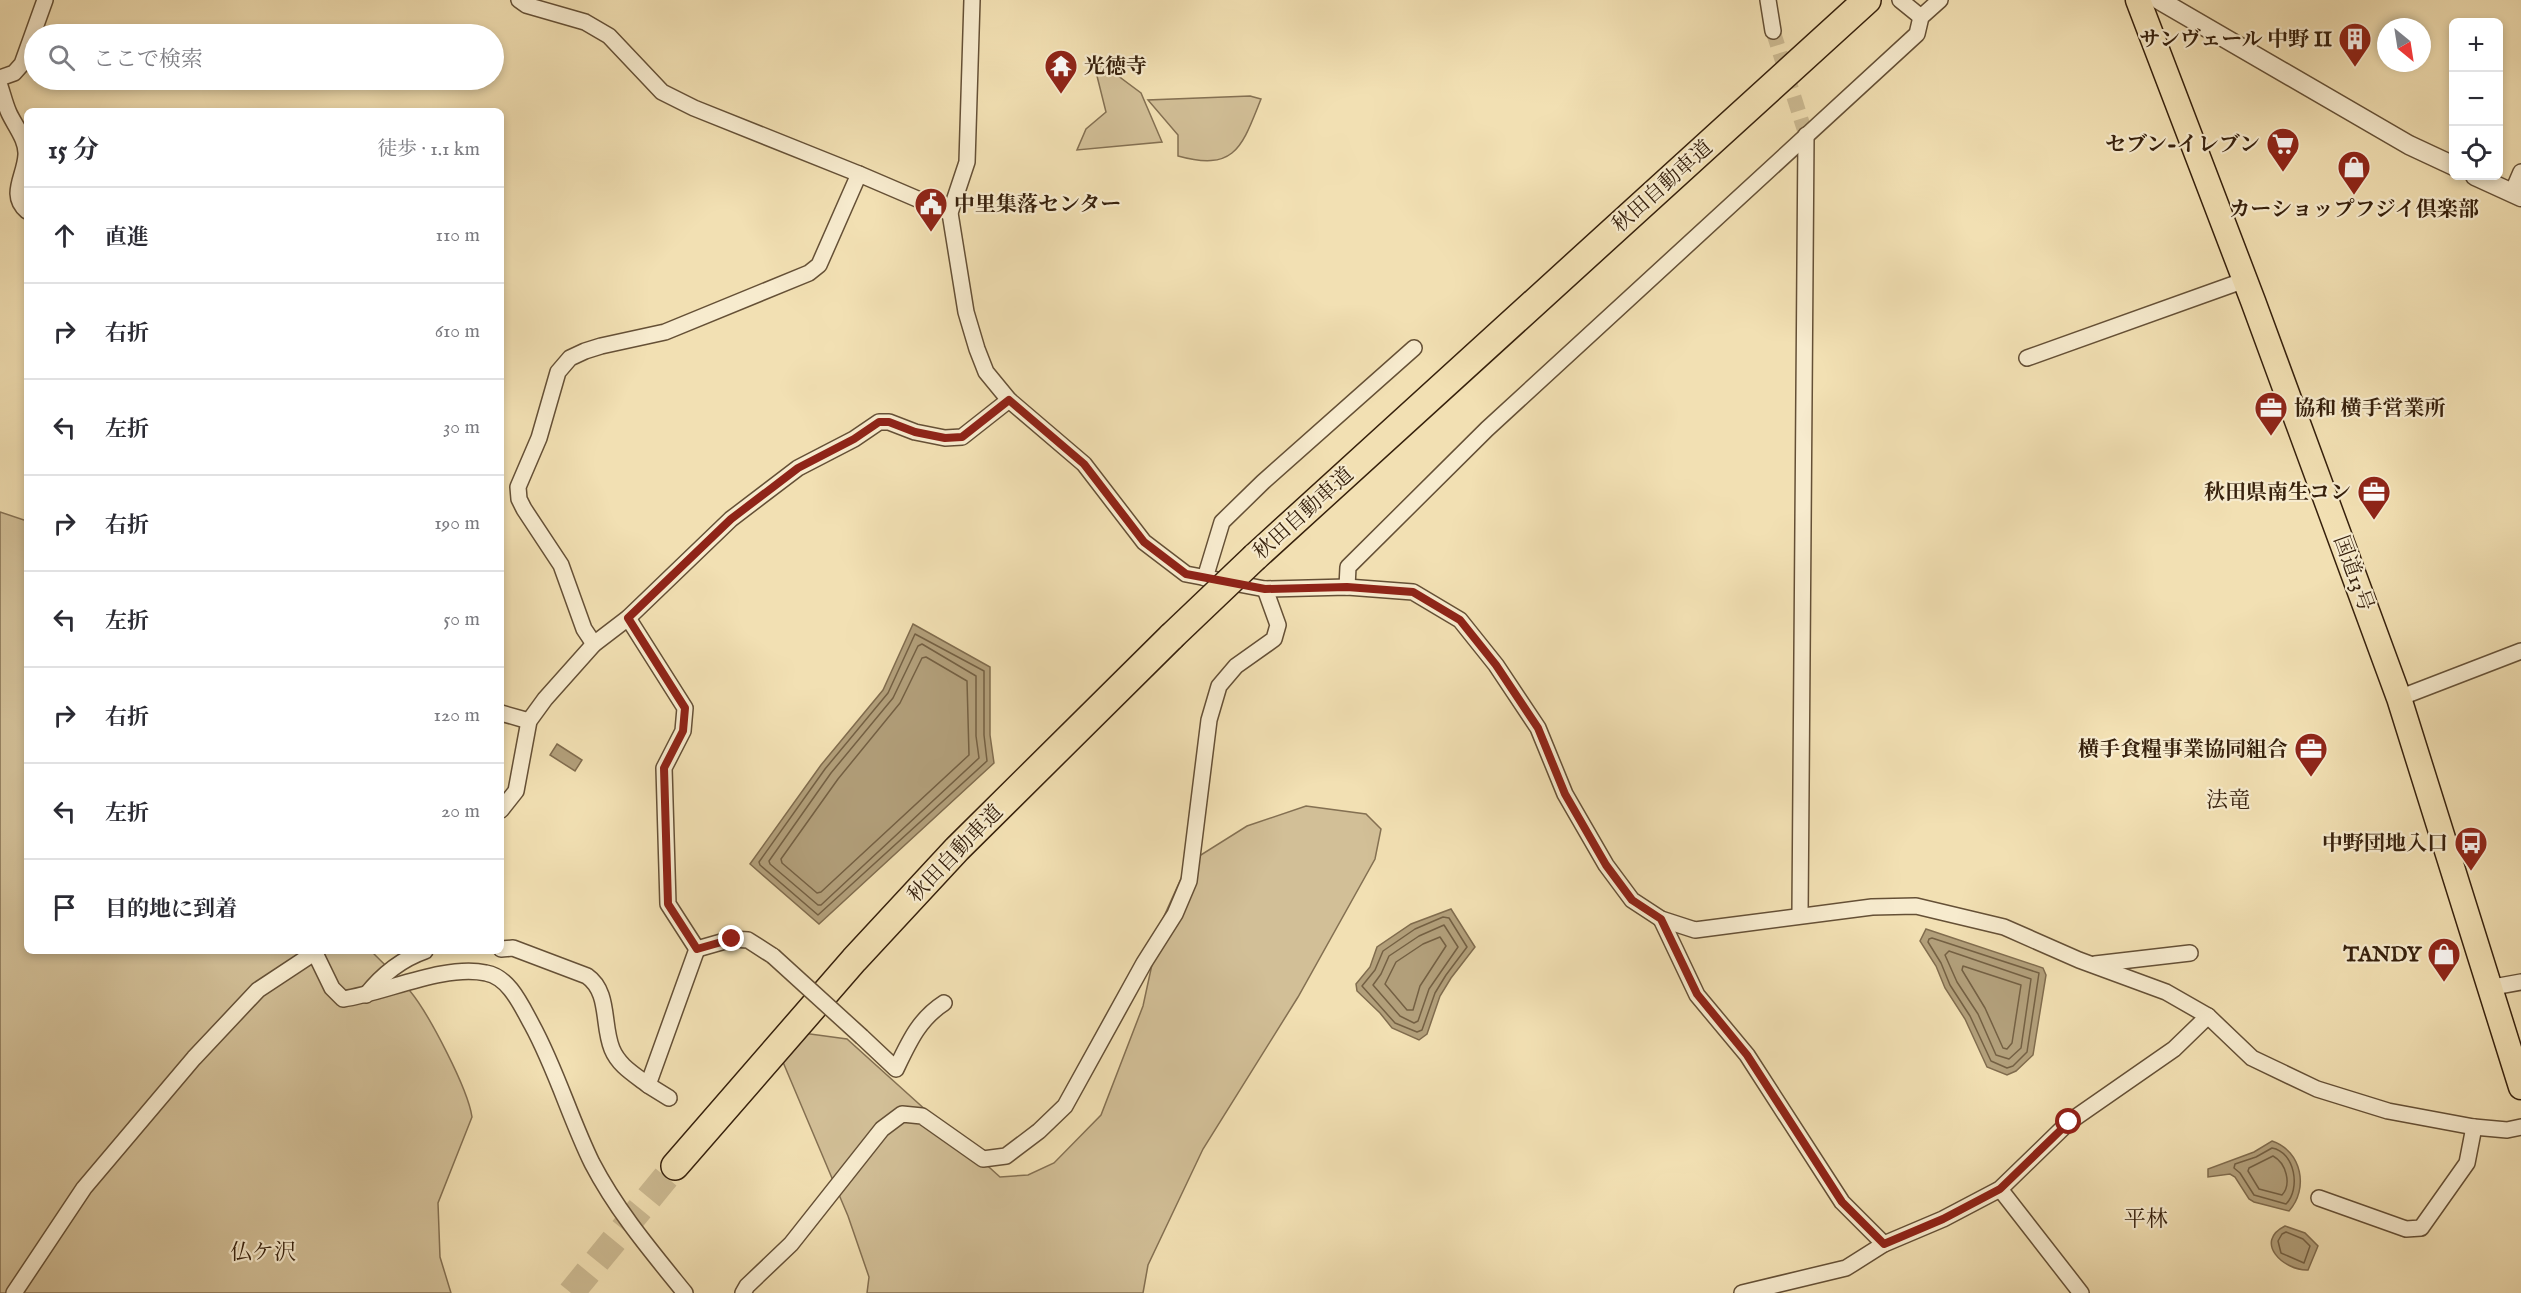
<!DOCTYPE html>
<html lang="ja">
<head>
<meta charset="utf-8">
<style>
	:root { --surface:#fff; --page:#f2f2f3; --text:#2b2b33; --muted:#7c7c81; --line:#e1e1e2 }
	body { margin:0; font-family:"IM FELL English","Noto Serif JP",serif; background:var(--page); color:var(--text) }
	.controls { position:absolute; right:18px; top:18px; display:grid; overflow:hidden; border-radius:9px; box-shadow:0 3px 9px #0003 }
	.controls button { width:54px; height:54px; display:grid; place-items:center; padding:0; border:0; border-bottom:2px solid var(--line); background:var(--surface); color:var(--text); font:30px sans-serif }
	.compass { position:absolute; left:2377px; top:18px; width:54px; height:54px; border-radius:50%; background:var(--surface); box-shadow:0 3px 9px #0003; rotate:150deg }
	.stop { position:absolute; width:18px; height:18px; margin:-14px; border:4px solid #8f2418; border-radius:50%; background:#fff }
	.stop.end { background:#8f2418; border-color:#fff; box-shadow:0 2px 6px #0008 }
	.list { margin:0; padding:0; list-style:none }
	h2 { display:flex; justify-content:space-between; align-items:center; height:78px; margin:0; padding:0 24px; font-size:26px }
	h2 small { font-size:20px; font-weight:400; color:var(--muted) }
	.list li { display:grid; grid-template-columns:39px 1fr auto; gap:18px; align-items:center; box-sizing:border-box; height:96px; padding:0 24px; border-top:2px solid var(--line) }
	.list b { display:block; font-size:22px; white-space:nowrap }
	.list em { font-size:20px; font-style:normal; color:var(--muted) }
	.icon { flex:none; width:33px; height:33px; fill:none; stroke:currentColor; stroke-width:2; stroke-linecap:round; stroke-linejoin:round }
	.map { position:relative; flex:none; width:2521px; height:1293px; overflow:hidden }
	.search { position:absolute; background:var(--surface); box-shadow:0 3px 9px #0003; left:24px; top:24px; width:480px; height:66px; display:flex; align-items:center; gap:15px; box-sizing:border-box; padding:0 21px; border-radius:33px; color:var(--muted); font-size:22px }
	.panel { position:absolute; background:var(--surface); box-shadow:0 3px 9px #0003; left:24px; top:108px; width:480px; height:846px; border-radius:9px }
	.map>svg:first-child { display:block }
	.green { fill:#d2bf97; stroke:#847052; stroke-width:1.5 }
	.water { fill:#b29f7a; stroke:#806c4e; stroke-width:1.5 }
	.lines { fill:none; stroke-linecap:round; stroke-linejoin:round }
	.shore { stroke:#746043; stroke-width:1.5 }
	.minor-tunnel { stroke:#ccba92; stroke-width:15; stroke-dasharray:15 8; stroke-linecap:butt }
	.motorway-tunnel { stroke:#ccba92; stroke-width:27; stroke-dasharray:27 14; stroke-linecap:butt }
	.minor-casing { stroke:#655036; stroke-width:18 }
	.tertiary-casing { stroke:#655036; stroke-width:21 }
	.trunk-casing { stroke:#36200c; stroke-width:27 }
	.motorway-casing { stroke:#36200c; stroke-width:30 }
	.minor { stroke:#f7ebce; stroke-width:15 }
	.tertiary { stroke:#f7ebce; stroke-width:18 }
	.trunk { stroke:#f2e0b3; stroke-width:24 }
	.motorway { stroke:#f2e0b3; stroke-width:27 }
	.minor-bridge-casing { stroke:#655036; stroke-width:18; stroke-linecap:butt }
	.motorway-bridge-casing { stroke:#36200c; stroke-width:30; stroke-linecap:butt }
	.minor-bridge { stroke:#f7ebce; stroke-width:15 }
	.motorway-bridge { stroke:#f2e0b3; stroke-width:27 }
	.route { stroke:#8f2418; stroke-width:8 }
	.labels { text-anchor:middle; stroke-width:4.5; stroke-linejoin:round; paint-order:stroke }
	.poi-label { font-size:21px; font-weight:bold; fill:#36200c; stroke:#f7ebce; text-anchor:end }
	.street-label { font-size:21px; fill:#36200c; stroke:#f7ebce }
	.neighbourhood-label { font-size:22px; fill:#36200c; stroke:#f7ebce }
</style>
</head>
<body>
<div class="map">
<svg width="2521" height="1293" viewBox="0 0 2521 1293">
	<rect width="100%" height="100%" fill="#f2e0b3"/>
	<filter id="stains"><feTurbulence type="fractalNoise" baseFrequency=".00333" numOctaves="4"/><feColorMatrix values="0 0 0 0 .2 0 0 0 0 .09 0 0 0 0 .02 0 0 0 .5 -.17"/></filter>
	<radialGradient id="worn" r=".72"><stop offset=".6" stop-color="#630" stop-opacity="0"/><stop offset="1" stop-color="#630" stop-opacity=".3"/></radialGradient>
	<g class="green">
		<path d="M 1094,64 L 1106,67 L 1141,93 L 1162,142 L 1077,150 L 1086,129 L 1106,112 Z"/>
		<path d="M 1250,96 L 1261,99 C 1242,146 1236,172 1178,156 L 1178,135 L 1148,100 Z"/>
		<path d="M 0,512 L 27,521 L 27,951 L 371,951 C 384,964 398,977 410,991 C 429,1014 468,1089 472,1117 L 438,1203 L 440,1257 L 451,1293 L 0,1293 Z"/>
		<path d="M 1306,806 L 1366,814 L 1381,829 L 1375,859 L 1298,997 L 1203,1149 L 1148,1265 L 1143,1293 L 867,1293 L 869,1277 L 848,1216 L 780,1055 L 803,1033 L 847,1039 L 1000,1177 L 1028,1175 L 1054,1163 L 1101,1115 L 1143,1006 L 1161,923 L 1188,863 L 1247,826 Z"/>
	</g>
	<g class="water">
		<path d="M 913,624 L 990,667 L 990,735 L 994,763 L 819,924 L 750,864 L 821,765 L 883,690 Z"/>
		<path d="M 557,744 L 582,760 L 575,771 L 550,755 Z"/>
		<path d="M 1451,909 L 1475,947 L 1451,978 L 1440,996 L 1427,1034 L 1419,1040 L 1392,1028 L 1380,1013 L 1357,991 L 1356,984 L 1370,967 L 1377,947 L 1411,924 Z"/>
		<path d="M 1926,929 L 2043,968 L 2046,975 L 2033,1055 L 2016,1071 L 2007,1075 L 1987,1067 L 1965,1019 L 1945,988 L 1936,966 L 1920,941 Z"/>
		<path d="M 2272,1141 C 2302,1151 2309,1189 2289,1211 L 2254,1202 L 2249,1199 L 2235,1177 L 2230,1174 L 2208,1177 L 2208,1169 L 2254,1152 Z"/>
		<path d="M 2285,1226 L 2305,1233 L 2318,1246 L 2308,1270 C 2284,1271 2253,1242 2285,1226 Z"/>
	</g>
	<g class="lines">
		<g class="shore">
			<path d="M 915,634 L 984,671 L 984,735 L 987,761 L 818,915 L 760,865 L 759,862 L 825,769 L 888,693 Z"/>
			<path d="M 922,644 L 976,676 L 976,736 L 979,758 L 821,905 L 818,905 L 770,864 L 769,861 L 831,773 L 893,698 L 918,646 Z"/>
			<path d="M 926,657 L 967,681 L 969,755 L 821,892 L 817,893 L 782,863 L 781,859 L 838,779 L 900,703 L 922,658 Z"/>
			<path d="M 1443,917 L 1449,918 L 1467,947 L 1446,975 L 1435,993 L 1422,1030 L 1417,1032 L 1395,1023 L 1362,986 L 1375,970 L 1383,951 L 1415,929 Z"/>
			<path d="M 1444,925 L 1458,947 L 1429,989 L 1418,1021 L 1414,1023 L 1400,1016 L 1373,985 L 1381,974 L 1389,956 L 1419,936 Z"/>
			<path d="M 1440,937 L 1446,946 L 1420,986 L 1413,1010 L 1407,1010 L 1385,984 L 1396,962 L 1423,944 Z"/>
			<path d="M 1932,938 L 2039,973 L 2027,1052 L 2013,1066 L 2007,1068 L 1991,1061 L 1970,1016 L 1950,985 L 1941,963 L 1928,942 L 1929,939 Z"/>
			<path d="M 1949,951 L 2031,979 L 2021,1048 L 2009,1059 L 1996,1055 L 1978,1014 L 1957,982 L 1945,955 Z"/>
			<path d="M 1963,966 L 2021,985 L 2012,1043 L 2007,1049 L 2003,1048 L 1985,1008 L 1962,970 Z"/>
			<path d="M 2272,1148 C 2295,1152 2301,1189 2286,1204 L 2254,1195 L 2240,1173 L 2234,1168 L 2235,1164 L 2256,1157 Z"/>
			<path d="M 2273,1156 C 2286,1163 2292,1184 2282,1195 L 2259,1189 L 2248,1171 L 2249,1168 Z"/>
			<path d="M 2286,1232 L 2303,1239 L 2310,1246 L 2304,1263 L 2281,1253 L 2278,1241 L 2282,1234 Z"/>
		</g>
		<path class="minor-tunnel" d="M 1773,31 L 1806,135"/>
		<path class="motorway-tunnel" d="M 571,1293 L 675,1166"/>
		<g class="minor-casing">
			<g id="minor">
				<path d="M 519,0 L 526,5 L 585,22 L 609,36 L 662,92 L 694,108 L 859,174 L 950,213"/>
				<path d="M 972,0 L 967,162 L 950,213 L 966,312 L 977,349 L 986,372 L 1009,400 L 1084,464 L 1144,542 L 1186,574 L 1265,589 L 1347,587 L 1413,592 L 1460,620 L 1496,665 L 1538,728 L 1565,794 L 1606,865 L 1632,900 L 1661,919 L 1695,930 L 1872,907 L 1916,906 L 2004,927 L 2079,960 L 2166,992 L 2208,1016 L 2252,1058 L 2317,1089 L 2388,1111 L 2474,1127 L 2507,1130 L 2521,1127"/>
				<path d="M 1768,0 L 1773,31"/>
				<path d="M 1900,0 L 1921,17"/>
				<path d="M 0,78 L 14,73 L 22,64 L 45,0"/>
				<path d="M 0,86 C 3,95 5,104 9,113 C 15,126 27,140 26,155 C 25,176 8,195 27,211"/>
				<path d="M 2512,193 L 2521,172"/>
				<path d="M 2027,358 L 2245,280"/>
				<path d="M 1205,578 L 1222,522 L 1263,482 L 1414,348"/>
				<path d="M 1347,587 L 1348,567 L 1487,429 L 1917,34 L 1921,17 L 1940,0"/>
				<path d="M 628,618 L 685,708 L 683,731 L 664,768 L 668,904 L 697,949"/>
				<path d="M 594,644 L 584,629 L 561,565 L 524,509 L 519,499 L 518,487 L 539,438 L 558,372 L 570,358 L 585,351 L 601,346 L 665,332 L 809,273 L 819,265 L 859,174"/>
				<path d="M 2399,698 L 2521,651"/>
				<path d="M 501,713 L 529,721"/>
				<path d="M 501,810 L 516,791 L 529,721 L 545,699 L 594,644 L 628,618 L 731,519 L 798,468 L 854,439 L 879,422 L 889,422 L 915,432 L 945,438 L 962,437 L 1009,400"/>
				<path d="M 1800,915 L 1806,135"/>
				<path d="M 1661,919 L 1697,995 L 1747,1055 L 1842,1202 L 1884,1244"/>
				<path d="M 501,949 L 513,948 L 587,976 C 610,992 602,1025 612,1049 C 619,1066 634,1074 648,1085 L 697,949"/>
				<path d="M 697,949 L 732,939 L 748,940 L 773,956"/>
				<path d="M 315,953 L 332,988 L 343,999 C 385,993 444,964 486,973 C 509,977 521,1005 532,1025 C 556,1069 570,1118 592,1163 C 617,1211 651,1251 685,1293"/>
				<path d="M 2095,964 L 2190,953"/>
				<path d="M 2488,988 L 2521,982"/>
				<path d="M 366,995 C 381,976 402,959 425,951"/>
				<path d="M 862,1037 L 896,1069 C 909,1042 919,1019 944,1003"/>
				<path d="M 648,1085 L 669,1098"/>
				<path d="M 2000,1189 L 2081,1293"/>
				<path d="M 2319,1198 L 2406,1229 L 2421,1228 L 2467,1163 L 2474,1127"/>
				<path d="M 14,1293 L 84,1188 L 194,1058 L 258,990 L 317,951"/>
				<path d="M 743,1293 L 747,1286 L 791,1244 L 882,1129 L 902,1114 L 922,1116 L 983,1159 L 1006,1156 L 1039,1131 L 1065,1106 L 1144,963 L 1175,914 L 1189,881 L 1209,720 L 1219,686 L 1236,666 L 1274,639 L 1278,625 L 1265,589"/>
				<path d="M 1742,1293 L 1846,1268 L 1884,1244 L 1943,1219 L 2000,1189 L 2069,1122 L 2174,1049 L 2208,1016"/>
			</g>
		</g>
		<g class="tertiary-casing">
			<g id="tertiary">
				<path d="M 2159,0 L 2409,145 L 2454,166"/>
				<path d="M 2475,176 L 2521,197"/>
			</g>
		</g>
		<g class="trunk-casing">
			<path id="trunk" d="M 2138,0 L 2253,301 L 2399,698 L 2521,1087"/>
		</g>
		<g class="motorway-casing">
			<g id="motorway">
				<path d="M 1255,557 L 1867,0"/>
				<path d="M 675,1166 L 854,960 L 957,849 L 1172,636"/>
			</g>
		</g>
		<use href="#minor" class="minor"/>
		<use href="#tertiary" class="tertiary"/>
		<use href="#trunk" class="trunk"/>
		<use href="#motorway" class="motorway"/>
		<g class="minor-bridge-casing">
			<path id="minor-bridge" d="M 773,956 L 862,1037"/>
		</g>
		<g class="motorway-bridge-casing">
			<path id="motorway-bridge" d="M 1172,636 L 1255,557"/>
		</g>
		<use href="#minor-bridge" class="minor-bridge"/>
		<use href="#motorway-bridge" class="motorway-bridge"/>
	</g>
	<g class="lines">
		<path class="route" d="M 732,939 L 697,949 L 668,904 L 664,768 L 683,731 L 685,708 L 628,618 L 731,519 L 798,468 L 854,439 L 879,422 L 889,422 L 915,432 L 945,438 L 962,437 L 1009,400 L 1084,464 L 1144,542 L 1186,574 L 1265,589 L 1347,587 L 1413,592 L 1460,620 L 1496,665 L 1538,728 L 1565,794 L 1606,865 L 1632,900 L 1661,919 L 1697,994 L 1747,1055 L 1842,1202 L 1884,1244 L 1943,1219 L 2000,1189 L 2069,1122"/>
	</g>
	<defs>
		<g id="building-pin" transform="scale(1.725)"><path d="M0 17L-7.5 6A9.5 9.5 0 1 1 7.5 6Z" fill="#8f2418" stroke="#f7ebce"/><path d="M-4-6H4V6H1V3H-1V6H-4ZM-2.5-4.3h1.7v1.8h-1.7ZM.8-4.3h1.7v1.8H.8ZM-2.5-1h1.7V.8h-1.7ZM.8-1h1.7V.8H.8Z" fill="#fff"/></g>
		<g id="temple-pin" transform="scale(1.725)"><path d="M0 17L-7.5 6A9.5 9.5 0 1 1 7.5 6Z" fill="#8f2418" stroke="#f7ebce"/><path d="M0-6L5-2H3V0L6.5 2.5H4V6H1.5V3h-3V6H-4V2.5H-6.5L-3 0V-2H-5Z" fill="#fff"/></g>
		<g id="supermarket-pin" transform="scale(1.725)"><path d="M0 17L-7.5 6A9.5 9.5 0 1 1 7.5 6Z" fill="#8f2418" stroke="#f7ebce"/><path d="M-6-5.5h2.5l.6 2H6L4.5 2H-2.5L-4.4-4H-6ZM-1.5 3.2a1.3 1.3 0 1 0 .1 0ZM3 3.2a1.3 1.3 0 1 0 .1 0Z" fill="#fff"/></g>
		<g id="shop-pin" transform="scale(1.725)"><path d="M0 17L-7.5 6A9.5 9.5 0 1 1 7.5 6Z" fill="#8f2418" stroke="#f7ebce"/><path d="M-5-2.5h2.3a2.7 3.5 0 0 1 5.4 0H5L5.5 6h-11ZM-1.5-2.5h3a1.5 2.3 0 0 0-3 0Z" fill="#fff"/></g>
		<g id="civic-pin" transform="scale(1.725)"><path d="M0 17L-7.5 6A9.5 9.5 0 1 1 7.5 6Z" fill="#8f2418" stroke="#f7ebce"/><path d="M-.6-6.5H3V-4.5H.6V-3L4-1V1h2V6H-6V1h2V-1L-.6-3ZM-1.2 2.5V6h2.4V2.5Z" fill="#fff"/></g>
		<g id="office-pin" transform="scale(1.725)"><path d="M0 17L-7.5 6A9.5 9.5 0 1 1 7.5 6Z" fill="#8f2418" stroke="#f7ebce"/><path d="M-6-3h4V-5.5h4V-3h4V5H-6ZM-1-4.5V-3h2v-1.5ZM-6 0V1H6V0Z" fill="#fff"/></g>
		<g id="bus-pin" transform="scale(1.725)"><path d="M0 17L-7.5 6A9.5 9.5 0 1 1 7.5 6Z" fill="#8f2418" stroke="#f7ebce"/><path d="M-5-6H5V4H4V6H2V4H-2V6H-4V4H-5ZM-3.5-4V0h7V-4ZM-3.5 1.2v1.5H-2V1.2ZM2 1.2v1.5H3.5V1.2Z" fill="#fff"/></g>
	</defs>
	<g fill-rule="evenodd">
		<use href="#building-pin" x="2355" y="39"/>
		<use href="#temple-pin" x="1061" y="66"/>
		<use href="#supermarket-pin" x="2283" y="144"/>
		<use href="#shop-pin" x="2354" y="167"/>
		<use href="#civic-pin" x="931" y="204"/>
		<use href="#office-pin" x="2271" y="408"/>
		<use href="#office-pin" x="2374" y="492"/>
		<use href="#office-pin" x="2311" y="749"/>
		<use href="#bus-pin" x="2471" y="843"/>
		<use href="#shop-pin" x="2444" y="954"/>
	</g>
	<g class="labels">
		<g class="poi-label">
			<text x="2332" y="46">サンヴェール 中野 II</text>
			<text x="1084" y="73" text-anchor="start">光徳寺</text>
			<text x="2260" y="151">セブン-イレブン</text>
			<text x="954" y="211" text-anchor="start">中里集落センター</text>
			<text x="2354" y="216" text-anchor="middle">カーショップフジイ倶楽部</text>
			<text x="2294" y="415" text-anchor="start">協和 横手営業所</text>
			<text x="2351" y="499">秋田県南生コン</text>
			<text x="2288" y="756">横手食糧事業協同組合</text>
			<text x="2448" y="850">中野団地入口</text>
			<text x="2421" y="961">TANDY</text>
		</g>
		<g class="street-label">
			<text transform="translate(1662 186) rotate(-42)" y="7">秋田自動車道</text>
			<text transform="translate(1303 513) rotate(-42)" y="7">秋田自動車道</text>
			<text transform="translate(2354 573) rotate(70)" y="7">国道13号</text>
			<text transform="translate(955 853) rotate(-46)" y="7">秋田自動車道</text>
		</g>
		<g class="neighbourhood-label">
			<text x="2228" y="807">法竜</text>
			<text x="2146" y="1226">平林</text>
			<text x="263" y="1259">仏ケ沢</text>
		</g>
	</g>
	<rect width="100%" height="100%" filter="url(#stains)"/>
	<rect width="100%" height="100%" fill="url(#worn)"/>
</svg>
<div class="controls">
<button>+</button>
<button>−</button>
<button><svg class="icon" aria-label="locate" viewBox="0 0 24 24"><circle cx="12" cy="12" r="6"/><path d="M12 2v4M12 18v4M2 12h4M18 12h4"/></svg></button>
</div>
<svg class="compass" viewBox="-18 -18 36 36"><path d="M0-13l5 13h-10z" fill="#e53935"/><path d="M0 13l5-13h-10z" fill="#7c7c81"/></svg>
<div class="stop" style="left:2069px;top:1122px"></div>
<div class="stop end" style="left:732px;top:939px"></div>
<div class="search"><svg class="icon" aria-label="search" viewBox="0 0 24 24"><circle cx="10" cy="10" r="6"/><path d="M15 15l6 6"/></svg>ここで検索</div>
<section class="panel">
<h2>15 分<small>徒歩 · 1.1 km</small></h2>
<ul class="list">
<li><svg class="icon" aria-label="ahead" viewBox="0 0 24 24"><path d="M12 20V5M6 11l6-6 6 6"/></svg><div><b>直進</b></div><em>110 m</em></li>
<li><svg class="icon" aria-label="right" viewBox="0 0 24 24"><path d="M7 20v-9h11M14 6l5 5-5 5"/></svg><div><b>右折</b></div><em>610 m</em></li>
<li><svg class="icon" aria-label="left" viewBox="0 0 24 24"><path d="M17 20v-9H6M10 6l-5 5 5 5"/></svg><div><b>左折</b></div><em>30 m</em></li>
<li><svg class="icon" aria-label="right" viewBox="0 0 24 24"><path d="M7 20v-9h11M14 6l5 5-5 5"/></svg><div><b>右折</b></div><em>190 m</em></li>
<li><svg class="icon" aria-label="left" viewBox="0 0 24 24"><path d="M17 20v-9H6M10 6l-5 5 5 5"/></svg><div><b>左折</b></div><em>50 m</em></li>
<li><svg class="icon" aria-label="right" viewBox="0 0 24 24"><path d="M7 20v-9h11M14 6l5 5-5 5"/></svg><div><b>右折</b></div><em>120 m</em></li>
<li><svg class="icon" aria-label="left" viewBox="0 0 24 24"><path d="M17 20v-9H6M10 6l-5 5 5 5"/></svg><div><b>左折</b></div><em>20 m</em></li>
<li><svg class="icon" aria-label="arrive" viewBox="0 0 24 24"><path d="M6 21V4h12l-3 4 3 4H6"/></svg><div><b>目的地に到着</b></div></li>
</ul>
</section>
</div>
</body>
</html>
